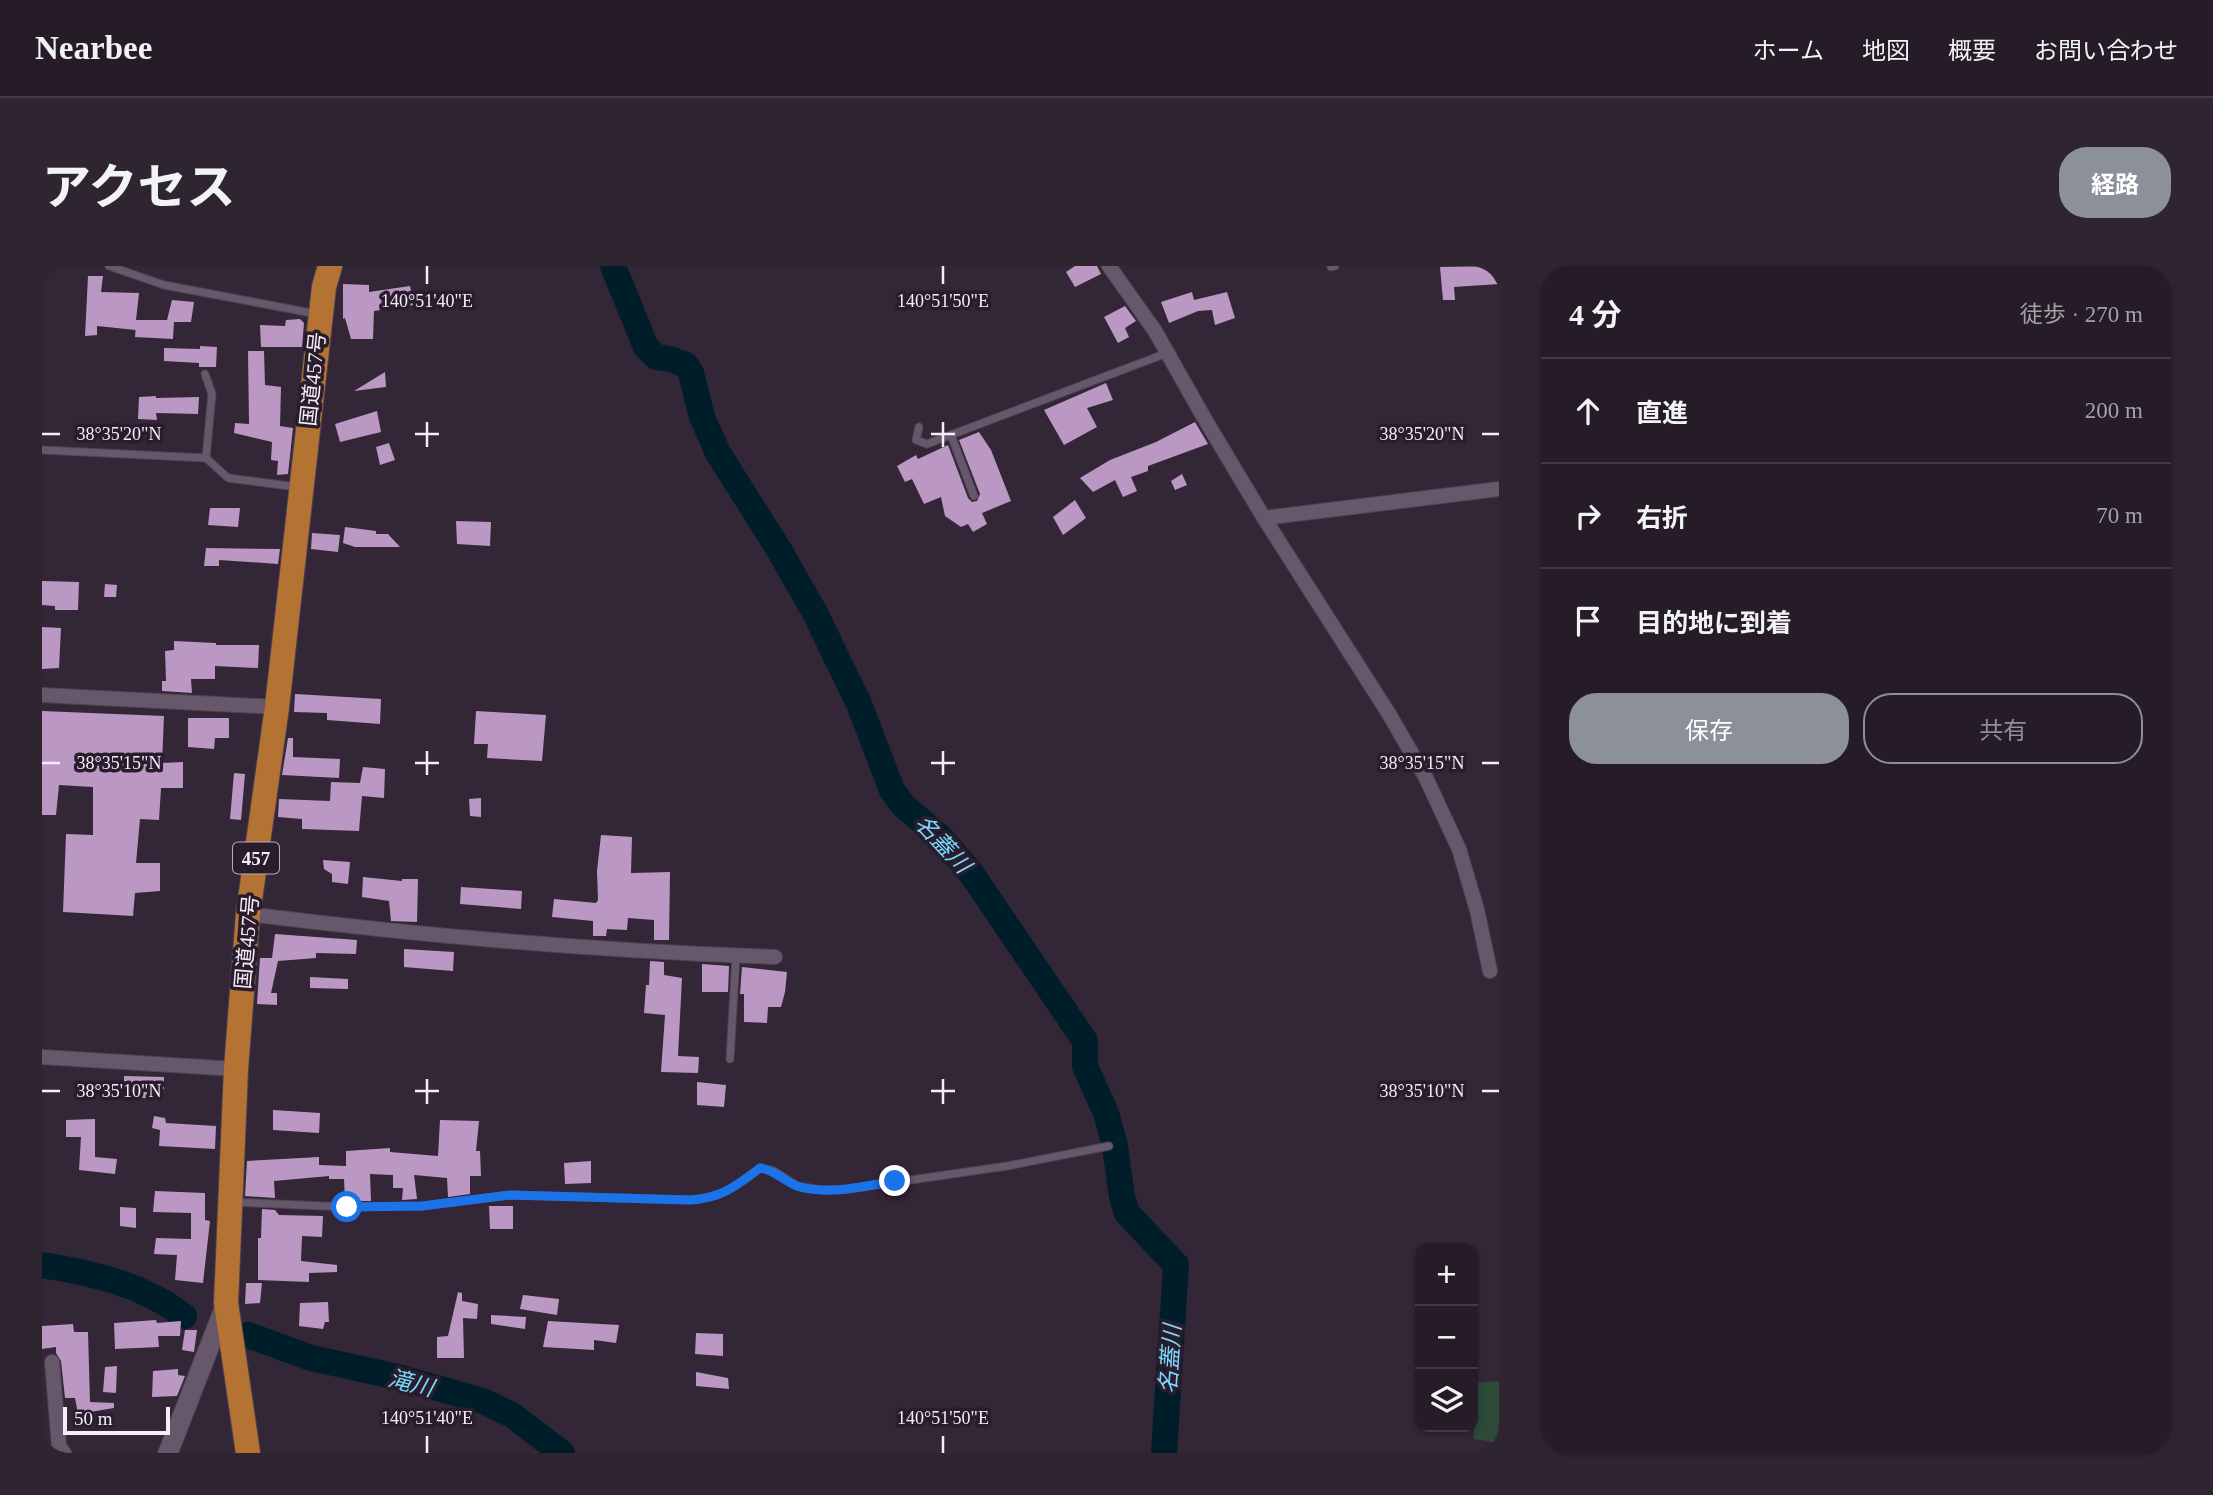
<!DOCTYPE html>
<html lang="ja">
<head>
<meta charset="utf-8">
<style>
	:root { --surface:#261c28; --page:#2e2530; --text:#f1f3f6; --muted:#a4a1a8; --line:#423a45; --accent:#8c9099 }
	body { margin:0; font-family:"Times New Roman","Noto Sans JP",serif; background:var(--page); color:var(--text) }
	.controls { position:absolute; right:21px; bottom:21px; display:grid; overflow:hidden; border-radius:14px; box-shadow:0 2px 5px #0004 }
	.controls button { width:63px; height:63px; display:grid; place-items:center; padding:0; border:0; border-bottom:2px solid var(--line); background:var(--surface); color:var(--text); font:35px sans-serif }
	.scale { position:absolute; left:21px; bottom:18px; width:107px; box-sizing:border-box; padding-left:7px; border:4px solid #f6edf8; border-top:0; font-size:19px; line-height:24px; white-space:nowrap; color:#f6edf8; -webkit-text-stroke:5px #291c2c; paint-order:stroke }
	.stop { position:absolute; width:21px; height:21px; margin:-16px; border:5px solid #1a73e8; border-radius:50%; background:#fff }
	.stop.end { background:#1a73e8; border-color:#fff; box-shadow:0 2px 7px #0008 }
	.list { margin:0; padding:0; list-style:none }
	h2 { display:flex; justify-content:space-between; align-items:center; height:91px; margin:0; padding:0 28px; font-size:30px }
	h2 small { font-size:23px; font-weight:400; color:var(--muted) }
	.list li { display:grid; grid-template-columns:46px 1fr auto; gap:21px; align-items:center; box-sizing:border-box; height:105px; padding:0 28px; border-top:2px solid var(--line) }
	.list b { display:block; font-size:26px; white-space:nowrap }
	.list em { font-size:23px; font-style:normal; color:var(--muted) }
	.actions { display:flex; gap:14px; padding:21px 28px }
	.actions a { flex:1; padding:16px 0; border:2px solid var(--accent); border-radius:28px; text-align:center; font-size:24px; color:var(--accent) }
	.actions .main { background:var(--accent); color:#fff }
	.icon { flex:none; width:38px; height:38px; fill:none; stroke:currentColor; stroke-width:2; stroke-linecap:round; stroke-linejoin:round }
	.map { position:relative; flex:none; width:1457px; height:1187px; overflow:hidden; border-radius:28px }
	header { display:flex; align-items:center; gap:42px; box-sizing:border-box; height:98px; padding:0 35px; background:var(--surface); border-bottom:2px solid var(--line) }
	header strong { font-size:33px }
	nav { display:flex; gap:38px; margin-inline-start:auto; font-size:24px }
	.intro { display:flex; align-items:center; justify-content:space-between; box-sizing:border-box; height:168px; padding:0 42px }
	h1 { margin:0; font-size:49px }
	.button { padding:18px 32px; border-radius:28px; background:var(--accent); color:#fff; font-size:24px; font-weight:700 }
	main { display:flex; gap:42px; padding:0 42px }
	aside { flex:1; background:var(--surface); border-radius:28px; box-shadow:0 2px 5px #0004 }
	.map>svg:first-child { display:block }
	.green { fill:#2d4937 }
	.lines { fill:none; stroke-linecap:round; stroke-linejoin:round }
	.river { stroke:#001e29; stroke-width:26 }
	.building { fill:#bb98c4 }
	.lane-casing { stroke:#4f4452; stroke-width:9 }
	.street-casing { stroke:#4f4452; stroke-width:16 }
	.secondary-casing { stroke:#4f4452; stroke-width:21 }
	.highway-casing { stroke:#4f4452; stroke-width:26 }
	.lane { stroke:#66586a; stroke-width:7 }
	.street { stroke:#66586a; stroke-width:14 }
	.secondary { stroke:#66586a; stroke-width:19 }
	.highway { stroke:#b47333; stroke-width:24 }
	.route { stroke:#1a73e8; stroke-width:9 }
	.ticks { fill:none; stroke:#f6edf8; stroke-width:2.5 }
	.labels { text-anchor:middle; stroke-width:7; stroke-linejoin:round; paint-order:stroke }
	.shield { fill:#291c2c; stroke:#b8aebb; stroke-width:2 }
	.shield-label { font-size:19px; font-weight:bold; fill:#f6edf8 }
	.street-label { font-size:21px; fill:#f6edf8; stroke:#291c2c }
	.water-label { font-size:23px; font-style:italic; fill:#78d9fc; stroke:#291c2c }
	.ticks-label { font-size:18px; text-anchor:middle; fill:#f6edf8; stroke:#291c2c; stroke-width:7; stroke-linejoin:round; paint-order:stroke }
</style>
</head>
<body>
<header>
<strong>Nearbee</strong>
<nav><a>ホーム</a><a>地図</a><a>概要</a><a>お問い合わせ</a></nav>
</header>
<div class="intro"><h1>アクセス</h1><a class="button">経路</a></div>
<main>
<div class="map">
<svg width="1457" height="1187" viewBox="0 0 1457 1187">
	<rect width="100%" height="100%" fill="#332636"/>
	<path class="green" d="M 1457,1115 L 1457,1177 L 1432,1173 L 1431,1117 Z"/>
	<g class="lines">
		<g class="river">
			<path d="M 571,0 L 604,81 L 614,91 L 628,93 L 644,99 L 649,107 L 660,151 L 676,187 L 736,282 L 773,347 L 817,438 L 850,524 L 861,539 L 899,572 L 929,607 L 1043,775 L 1043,800 L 1064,847 L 1073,880 L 1080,931 L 1085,947 L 1134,999 L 1122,1187"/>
			<path d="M 0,999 C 51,1007 100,1018 142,1050"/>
			<path d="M 206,1069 L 269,1092 L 356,1111 L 441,1135 L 470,1149 L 520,1187"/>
		</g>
	</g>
	<g class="building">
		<path d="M 1033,0 L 1055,0 L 1059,8 L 1033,21 L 1024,6 Z"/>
		<path d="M 1457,0 L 1457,18 L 1412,21 L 1413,34 L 1401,34 L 1398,1 Z"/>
		<path d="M 46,10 L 61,10 L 59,26 L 97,27 L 94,54 L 125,54 L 130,34 L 152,36 L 149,56 L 132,56 L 131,73 L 93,71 L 94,58 L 94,64 L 55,60 L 55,69 L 43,70 Z"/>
		<path d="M 301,18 L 327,19 L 327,26 L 368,20 L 372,39 L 332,45 L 331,73 L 309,73 L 303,52 L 301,53 Z"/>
		<path d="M 1150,26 L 1152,34 L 1185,26 L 1193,52 L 1173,59 L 1170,44 L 1156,45 L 1127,57 L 1119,36 Z"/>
		<path d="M 1083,40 L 1094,55 L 1083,62 L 1087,71 L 1076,77 L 1062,51 Z"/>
		<path d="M 258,53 L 262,57 L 260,81 L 219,81 L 218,59 L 243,60 L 244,54 Z"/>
		<path d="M 158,80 L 175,81 L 174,101 L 157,101 L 157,97 L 122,95 L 122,82 L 158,83 Z"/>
		<path d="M 206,85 L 222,85 L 223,119 L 239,121 L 238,160 L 251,162 L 246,208 L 235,209 L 236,195 L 229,194 L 230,176 L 192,167 L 193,157 L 207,158 Z"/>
		<path d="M 343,106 L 344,121 L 312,125 Z"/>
		<path d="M 1064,117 L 1071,134 L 1045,142 L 1055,161 L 1022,179 L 1002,144 Z"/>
		<path d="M 114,130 L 114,132 L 157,131 L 156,148 L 114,147 L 115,154 L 96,153 L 97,131 Z"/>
		<path d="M 335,145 L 339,166 L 298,176 L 293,158 Z"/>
		<path d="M 1153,156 L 1166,178 L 1106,200 L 1106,205 L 1089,211 L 1095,225 L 1081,231 L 1073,214 L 1051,226 L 1038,212 L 1068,194 L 1114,176 Z"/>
		<path d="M 937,166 L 949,184 L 969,235 L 940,247 L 945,258 L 931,266 L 926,258 L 919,261 L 903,250 L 899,231 L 882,238 L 870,213 L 863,216 L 855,200 L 874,189 L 876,193 L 906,179 L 926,232 L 930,236 L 935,235 L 938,228 L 917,174 Z"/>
		<path d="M 347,177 L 353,194 L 338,199 L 334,181 Z"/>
		<path d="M 1140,208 L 1145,219 L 1133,224 L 1129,215 Z"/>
		<path d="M 1033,234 L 1044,252 L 1021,269 L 1011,251 Z"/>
		<path d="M 168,242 L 198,242 L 196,261 L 166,259 Z"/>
		<path d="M 414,255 L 449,256 L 448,280 L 415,278 Z"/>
		<path d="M 303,261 L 334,265 L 334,268 L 346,268 L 358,281 L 313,281 L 301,277 Z"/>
		<path d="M 270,267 L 298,269 L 296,286 L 269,283 Z"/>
		<path d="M 164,282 L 238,283 L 236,298 L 177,294 L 177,300 L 162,300 Z"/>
		<path d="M 0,315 L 37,316 L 36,344 L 13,344 L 13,340 L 0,339 Z"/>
		<path d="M 63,318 L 75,319 L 74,331 L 62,331 Z"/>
		<path d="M 0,361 L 19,362 L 17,402 L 0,403 Z"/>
		<path d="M 132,375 L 174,377 L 174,379 L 217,379 L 216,402 L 173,400 L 173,413 L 149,413 L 150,427 L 120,425 L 120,415 L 124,415 L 123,385 L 132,384 Z"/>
		<path d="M 253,428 L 339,433 L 338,458 L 285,454 L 285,447 L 252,446 Z"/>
		<path d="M 0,445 L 122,450 L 120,497 L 141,496 L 141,522 L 119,522 L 117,554 L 98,553 L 94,597 L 118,597 L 118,625 L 93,627 L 91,650 L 21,646 L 24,568 L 51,569 L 51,521 L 17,519 L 14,549 L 0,549 Z"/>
		<path d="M 434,445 L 504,449 L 500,495 L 445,492 L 446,478 L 432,478 Z"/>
		<path d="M 146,452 L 187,452 L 187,472 L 173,472 L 172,483 L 146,481 Z"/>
		<path d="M 246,472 L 251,472 L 251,491 L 298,493 L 297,512 L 240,509 Z"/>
		<path d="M 321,501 L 343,503 L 342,532 L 320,530 L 317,565 L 260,563 L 260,553 L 236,551 L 237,533 L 288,535 L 289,516 L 318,517 Z"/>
		<path d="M 192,507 L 203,508 L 199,554 L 188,553 Z"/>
		<path d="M 439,532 L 439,551 L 428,550 L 427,533 Z"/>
		<path d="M 559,569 L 590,571 L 589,607 L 628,606 L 627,674 L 612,674 L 612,654 L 586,652 L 585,664 L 565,663 L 564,670 L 551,670 L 551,655 L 510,651 L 512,633 L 554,637 L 556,634 L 555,605 Z"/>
		<path d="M 281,594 L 308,596 L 306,618 L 290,616 L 290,608 L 282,603 Z"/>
		<path d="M 321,611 L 360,615 L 360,613 L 376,613 L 375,656 L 349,655 L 347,635 L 320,631 Z"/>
		<path d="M 419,621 L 480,625 L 479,643 L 418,638 Z"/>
		<path d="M 233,668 L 315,674 L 314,688 L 274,687 L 274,692 L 236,695 L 229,727 L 235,727 L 235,739 L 215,738 L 218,692 L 230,692 Z"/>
		<path d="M 362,683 L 412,686 L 411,705 L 362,701 Z"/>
		<path d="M 608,695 L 622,696 L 622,709 L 640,712 L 636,790 L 657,791 L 656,807 L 619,806 L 623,749 L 602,747 L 604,719 L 607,719 Z"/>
		<path d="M 660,698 L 687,700 L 686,726 L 660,726 Z"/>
		<path d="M 700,701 L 745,706 L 743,726 L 739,741 L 726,741 L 725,757 L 702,756 L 702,728 L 698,728 Z"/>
		<path d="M 268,711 L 306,713 L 306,723 L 268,722 Z"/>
		<path d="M 82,810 L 122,811 L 122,823 L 116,825 L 113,833 L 82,830 Z"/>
		<path d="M 655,816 L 684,819 L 682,841 L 655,839 Z"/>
		<path d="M 231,844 L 278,847 L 277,867 L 231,864 Z"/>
		<path d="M 112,850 L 123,852 L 124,857 L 174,860 L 173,883 L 117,880 L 118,864 L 110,862 Z"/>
		<path d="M 53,853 L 53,891 L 75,893 L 73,908 L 37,904 L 39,871 L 24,871 L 24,854 Z"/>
		<path d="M 398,854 L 437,855 L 434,885 L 438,885 L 439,910 L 428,910 L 428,928 L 406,931 L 405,912 L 372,909 L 375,933 L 360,934 L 361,922 L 351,922 L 351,909 L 328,908 L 329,935 L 303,935 L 302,913 L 287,913 L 287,910 L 232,915 L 233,932 L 203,930 L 205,895 L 277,891 L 277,899 L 304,900 L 304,885 L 348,882 L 348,886 L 396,890 Z"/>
		<path d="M 549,895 L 549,917 L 523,918 L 522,897 Z"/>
		<path d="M 113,925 L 163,927 L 163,954 L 168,955 L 161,1017 L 133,1014 L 135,989 L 112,988 L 114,972 L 149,973 L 149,947 L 111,946 Z"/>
		<path d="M 447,940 L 471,940 L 471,963 L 448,963 Z"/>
		<path d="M 78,941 L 94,942 L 94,962 L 78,960 Z"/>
		<path d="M 220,943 L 233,944 L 237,949 L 281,950 L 280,971 L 260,970 L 259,995 L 295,999 L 295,1006 L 267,1007 L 267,1016 L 216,1014 L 216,972 L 219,972 Z"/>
		<path d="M 204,1017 L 220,1017 L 218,1037 L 203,1038 Z"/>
		<path d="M 416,1026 L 420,1027 L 420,1035 L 436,1038 L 435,1053 L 421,1052 L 422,1092 L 395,1092 L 395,1071 L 406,1070 Z"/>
		<path d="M 481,1029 L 517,1033 L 515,1049 L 478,1043 Z"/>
		<path d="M 286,1036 L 287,1056 L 283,1056 L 281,1063 L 257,1060 L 258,1037 Z"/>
		<path d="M 449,1049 L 484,1051 L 483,1063 L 449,1058 Z"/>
		<path d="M 114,1054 L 115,1057 L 139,1055 L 138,1070 L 116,1070 L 117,1081 L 73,1083 L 72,1057 Z"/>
		<path d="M 506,1055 L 577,1059 L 574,1077 L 552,1074 L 552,1084 L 501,1081 Z"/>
		<path d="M 31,1058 L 32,1066 L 46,1066 L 48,1136 L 72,1137 L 72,1142 L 36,1148 L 33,1132 L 23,1132 L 19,1095 L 14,1087 L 14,1081 L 0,1083 L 0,1060 Z"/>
		<path d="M 143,1064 L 155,1064 L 152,1086 L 140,1084 Z"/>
		<path d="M 654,1067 L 681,1068 L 681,1090 L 653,1088 Z"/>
		<path d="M 75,1100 L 74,1127 L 61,1126 L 63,1101 Z"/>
		<path d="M 136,1103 L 136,1109 L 143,1110 L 135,1130 L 110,1131 L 111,1105 Z"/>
		<path d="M 654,1106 L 686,1112 L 687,1123 L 654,1120 Z"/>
	</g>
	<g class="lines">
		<g class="lane-casing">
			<g id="lane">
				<path d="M 67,0 L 122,19 L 275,48"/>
				<path d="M 1289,1 L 1293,0"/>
				<path d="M 163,108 L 170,128 L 164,192"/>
				<path d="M 877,161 L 874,174 L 885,178 L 1125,87"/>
				<path d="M 909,169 L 932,230"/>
				<path d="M 0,184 L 164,192 L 186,212 L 255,221"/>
				<path d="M 688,793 L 694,690"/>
				<path d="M 191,936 L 305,941 L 380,940 L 468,929 L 648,934 C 680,932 694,920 718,902 L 732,905 L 755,920 L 779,924 L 807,923 L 965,900 L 1067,880"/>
			</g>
		</g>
		<g class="street-casing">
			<g id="street">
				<path d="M 1067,0 L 1113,65 L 1161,150 L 1222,252 L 1347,448 L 1384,512 L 1417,583 L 1435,644 L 1448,705"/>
				<path d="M 1222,252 L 1457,223"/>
				<path d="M 0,429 L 235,441"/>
				<path d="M 206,648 C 381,670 557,685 733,691"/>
				<path d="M 0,791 L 194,803"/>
				<path d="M 10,1096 L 17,1180 L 22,1187"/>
			</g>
		</g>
		<g class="secondary-casing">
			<path id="secondary" d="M 126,1187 L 184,1038"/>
		</g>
		<g class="highway-casing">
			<path id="highway" d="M 206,1187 L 184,1037 L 194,803 L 206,648 L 235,441 L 282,21 L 288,0"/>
		</g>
		<use href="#lane" class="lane"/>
		<use href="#street" class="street"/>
		<use href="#secondary" class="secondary"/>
		<use href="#highway" class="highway"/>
	</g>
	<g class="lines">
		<path class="route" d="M 305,941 L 380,940 L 468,929 L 648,934 C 680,932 694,920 718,902 C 736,905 743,917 758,921 C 789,929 822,920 853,915"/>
	</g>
	<path class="ticks" d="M 385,0 L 385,18M 901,0 L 901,18M 385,156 L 385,181M 901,156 L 901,181M 0,168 L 18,168M 373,168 L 397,168M 889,168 L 913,168M 1440,168 L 1457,168M 385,485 L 385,509M 901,485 L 901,509M 0,497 L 18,497M 373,497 L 397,497M 889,497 L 913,497M 1440,497 L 1457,497M 385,813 L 385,838M 901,813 L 901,838M 0,825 L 18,825M 373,825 L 397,825M 889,825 L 913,825M 1440,825 L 1457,825M 385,1170 L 385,1187M 901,1170 L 901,1187"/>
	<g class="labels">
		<rect class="shield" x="191" y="576.5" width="46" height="31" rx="5"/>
		<g class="shield-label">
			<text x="214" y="599">457</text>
		</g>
		<g class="street-label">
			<text transform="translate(271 113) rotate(-84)" y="7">国道457号</text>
			<text transform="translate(205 676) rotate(-85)" y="7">国道457号</text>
		</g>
		<g class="water-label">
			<text transform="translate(901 578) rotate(47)" y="8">名蓋川</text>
			<text transform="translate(1128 1093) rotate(-86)" y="8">名蓋川</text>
			<text transform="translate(369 1117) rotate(14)" y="8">滝川</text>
		</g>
	</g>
	<g class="ticks-label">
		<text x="385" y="41">140°51'40"E</text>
		<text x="901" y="41">140°51'50"E</text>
		<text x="77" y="174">38°35'20"N</text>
		<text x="1380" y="174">38°35'20"N</text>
		<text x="77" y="503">38°35'15"N</text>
		<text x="1380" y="503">38°35'15"N</text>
		<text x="77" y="831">38°35'10"N</text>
		<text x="1380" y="831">38°35'10"N</text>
		<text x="385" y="1158">140°51'40"E</text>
		<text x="901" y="1158">140°51'50"E</text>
	</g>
</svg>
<div class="controls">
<button>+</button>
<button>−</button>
<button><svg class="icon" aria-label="layers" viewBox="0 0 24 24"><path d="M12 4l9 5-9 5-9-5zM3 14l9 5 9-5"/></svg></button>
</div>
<div class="scale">50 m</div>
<div class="stop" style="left:305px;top:941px"></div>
<div class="stop end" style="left:853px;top:915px"></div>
</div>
<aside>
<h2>4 分<small>徒歩 · 270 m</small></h2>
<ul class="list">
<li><svg class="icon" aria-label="ahead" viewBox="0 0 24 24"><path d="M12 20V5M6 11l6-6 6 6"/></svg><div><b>直進</b></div><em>200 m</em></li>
<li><svg class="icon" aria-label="right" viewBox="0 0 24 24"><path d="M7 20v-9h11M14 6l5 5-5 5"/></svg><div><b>右折</b></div><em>70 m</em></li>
<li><svg class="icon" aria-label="arrive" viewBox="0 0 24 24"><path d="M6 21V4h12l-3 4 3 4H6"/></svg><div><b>目的地に到着</b></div></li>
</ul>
<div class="actions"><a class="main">保存</a><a>共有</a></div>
</aside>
</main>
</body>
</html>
